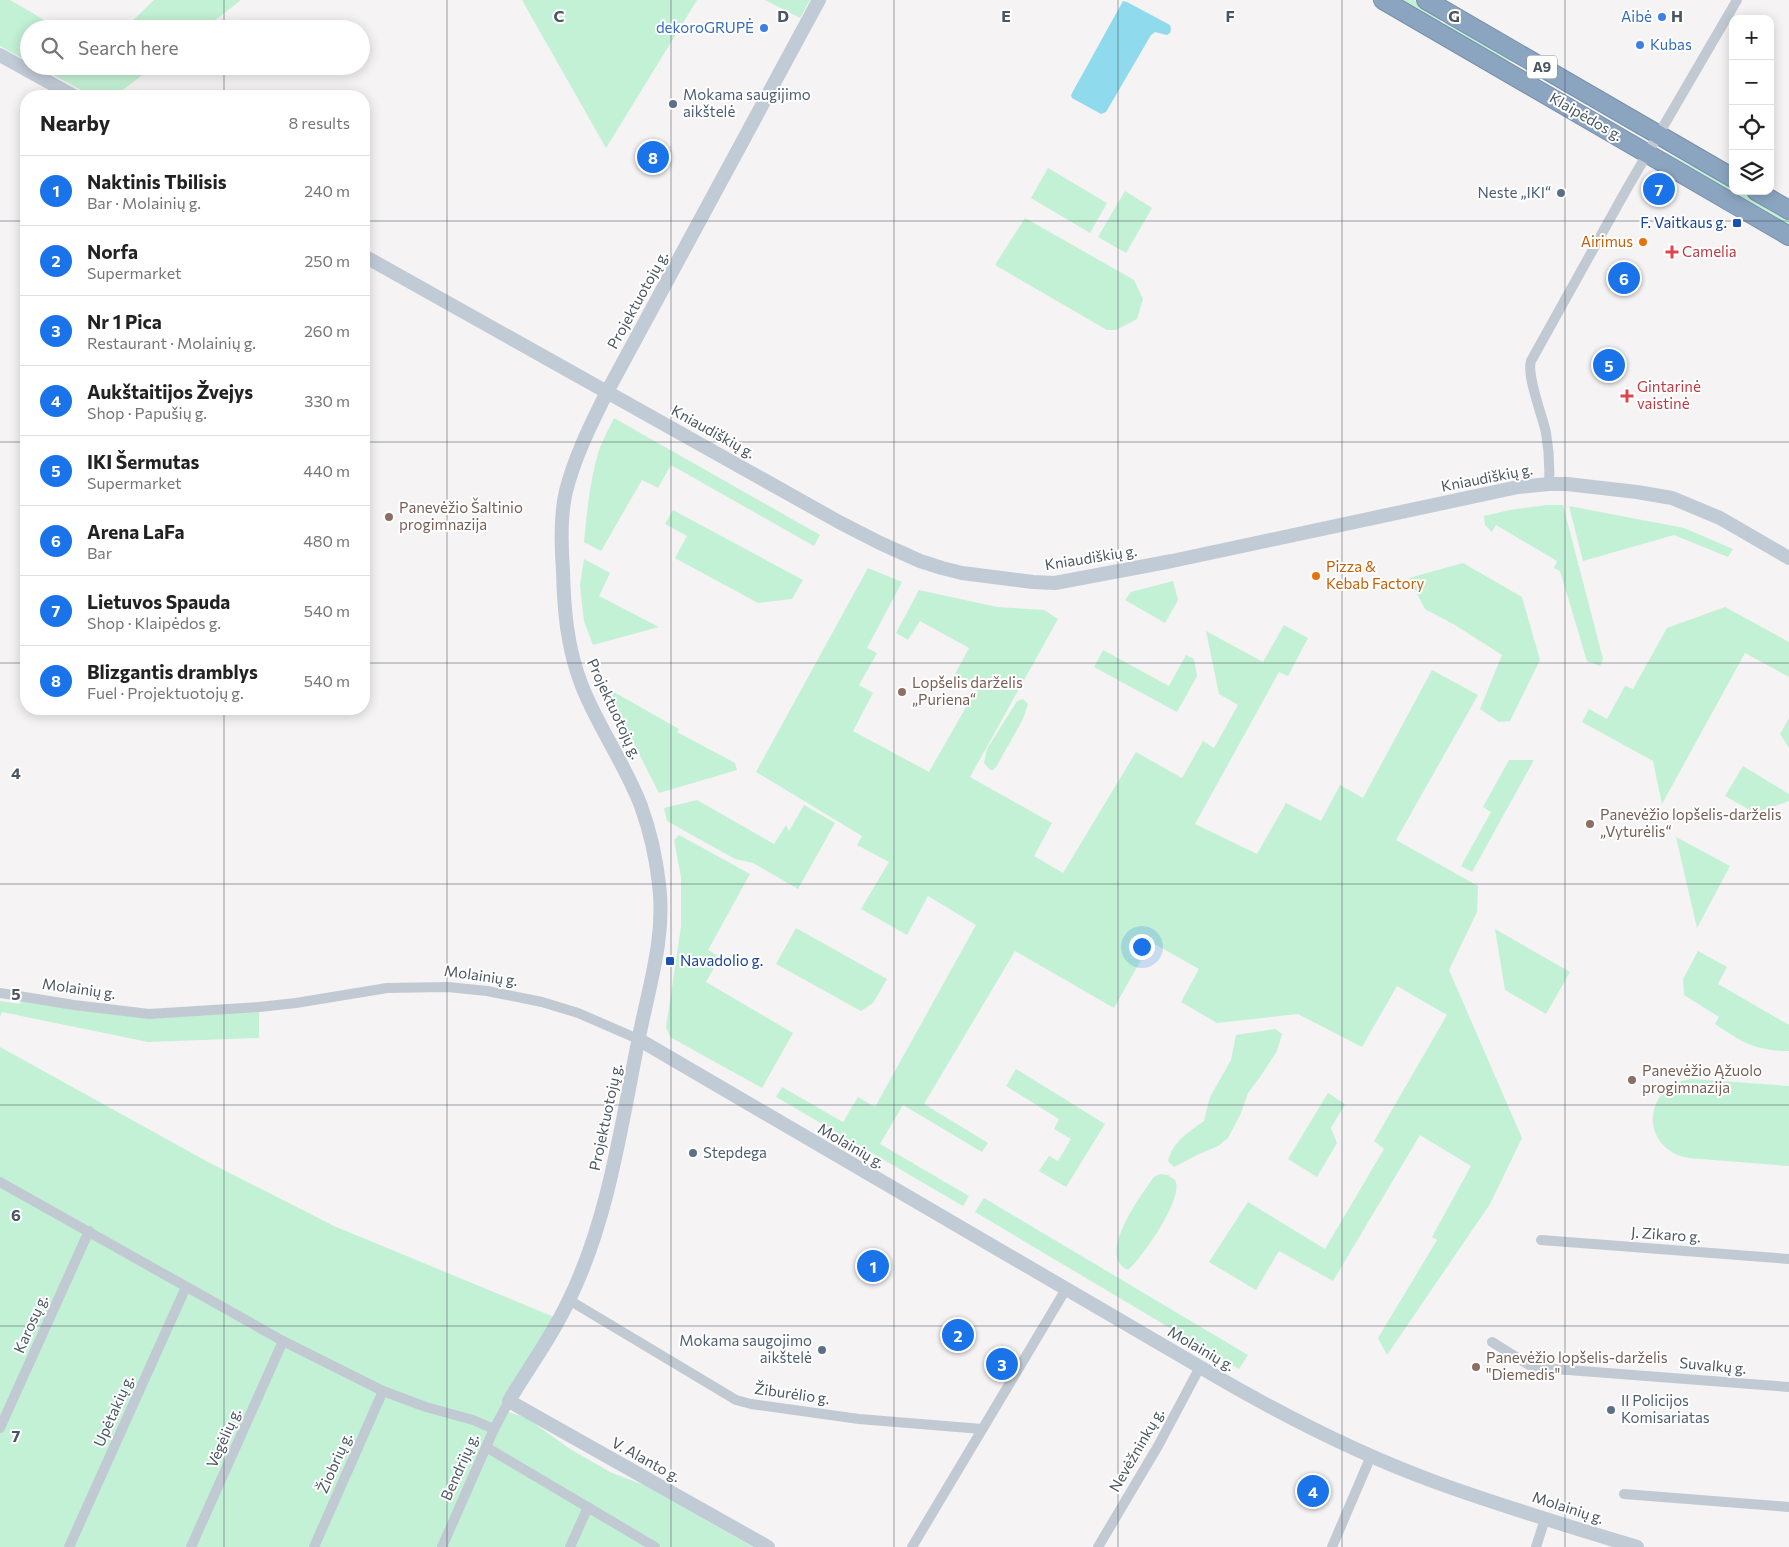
<!DOCTYPE html>
<html lang="en">
<head>
<meta charset="utf-8">
<style>
	:root { --surface:#fff; --page:#f6f6f6; --text:#222; --muted:#767676; --line:#e0e0e0; --accent:#1a73e8 }
	body { margin:0; font-family:Commissioner,sans-serif; background:var(--page); color:var(--text) }
	.controls { position:absolute; right:15px; top:15px; display:grid; overflow:hidden; border-radius:10px; box-shadow:0 2px 12px #0003 }
	.controls button { width:45px; height:45px; display:grid; place-items:center; padding:0; border:0; border-bottom:1px solid var(--line); background:var(--surface); color:var(--text); font:25px sans-serif }
	.you { position:absolute; left:1141px; top:946px; width:18px; height:18px; margin:-12px; border:4px solid #fff; border-radius:50%; background:#1a73e8; box-shadow:0 0 0 8px #1a73e833 }
	.badge { display:grid; place-items:center; width:32px; height:32px; border-radius:50%; background:var(--accent); color:#fff; font-size:16px; font-weight:700 }
	.pin { position:absolute; translate:-50% -50%; border:2px solid #fff; box-shadow:0 1px 5px #0006 }
	.list { margin:0; padding:0; list-style:none }
	h2 { display:flex; justify-content:space-between; align-items:center; height:65px; margin:0; padding:0 20px; font-size:21px }
	h2 small { font-size:16px; font-weight:400; color:var(--muted) }
	.list li { display:grid; grid-template-columns:32px 1fr auto; gap:15px; align-items:center; box-sizing:border-box; height:70px; padding:0 20px; border-top:1px solid var(--line) }
	.list b { display:block; font-size:19px; white-space:nowrap }
	.list p { margin:0; font-size:16px; white-space:nowrap; color:var(--muted) }
	.list em { font-size:16px; font-style:normal; color:var(--muted) }
	.icon { flex:none; width:28px; height:28px; fill:none; stroke:currentColor; stroke-width:2; stroke-linecap:round; stroke-linejoin:round }
	.map { position:relative; flex:none; width:1789px; height:1547px; overflow:hidden }
	.search { position:absolute; background:var(--surface); box-shadow:0 2px 12px #0003; left:20px; top:20px; width:350px; height:55px; display:flex; align-items:center; gap:12px; box-sizing:border-box; padding:0 18px; border-radius:28px; color:var(--muted); font-size:19px }
	.panel { position:absolute; background:var(--surface); box-shadow:0 2px 12px #0003; left:20px; top:90px; width:350px; height:625px; border-radius:20px }
	.map>svg:first-child { display:block }
	.green { fill:#c3f1d5 }
	.water { fill:#90daee }
	.lines { fill:none; stroke-linecap:round; stroke-linejoin:round }
	.highway-casing { stroke:#7690ad; stroke-width:20 }
	.street { stroke:#c1cad2; stroke-width:10 }
	.secondary { stroke:#c1cbd6; stroke-width:14 }
	.highway { stroke:#8ba5c1; stroke-width:18 }
	.grid { fill:none; stroke:#4a5661; stroke-width:1; stroke-opacity:0.55 }
	.shop-dot { fill:#3f7fe0; stroke:#fff; stroke-width:2 }
	.service-dot { fill:#5c6f8a; stroke:#fff; stroke-width:2 }
	.transit-dot { fill:#1a4fb4; stroke:#fff; stroke-width:2 }
	.food-dot { fill:#e8710a; stroke:#fff; stroke-width:2 }
	.health-dot { fill:#e0444e; stroke:#fff; stroke-width:2 }
	.education-dot { fill:#8d6e63; stroke:#fff; stroke-width:2 }
	.labels { text-anchor:middle; stroke-width:4; stroke-linejoin:round; paint-order:stroke }
	.shield { fill:#fff; stroke:#808990; stroke-width:1 }
	.shield-label { font-size:14px; font-weight:bold; fill:#4a5661 }
	.shop-label { font-size:15px; fill:#366cbe; stroke:#fff; text-anchor:end }
	.service-label { font-size:15px; fill:#4e5e75; stroke:#fff; text-anchor:start }
	.street-label { font-size:15px; fill:#4a5661; stroke:#fff }
	.transit-label { font-size:15px; fill:#164399; stroke:#fff; text-anchor:end }
	.food-label { font-size:15px; fill:#c56008; stroke:#fff; text-anchor:end }
	.health-label { font-size:15px; fill:#be3a42; stroke:#fff; text-anchor:start }
	.education-label { font-size:15px; fill:#785e54; stroke:#fff; text-anchor:start }
	.grid-label { font-size:16px; text-anchor:middle; font-weight:bold; fill:#4a5661; stroke:#fff; stroke-width:4; stroke-linejoin:round; paint-order:stroke }
</style>
</head>
<body>
<div class="map">
<svg width="1789" height="1547" viewBox="0 0 1789 1547">
	<rect width="100%" height="100%" fill="#f5f3f3"/>
	<g class="green">
		<path d="M 0,0 L 10,0 L 60,29 L 29,29 L 29,62 L 0,46 Z"/>
		<path d="M 154,0 L 241,0 L 204,29 L 124,29 Z"/>
		<path d="M 522,0 L 697,0 L 606,148 Z"/>
		<path d="M 765,0 L 810,0 L 800,18 Z"/>
		<path d="M 1397,0 L 1414,0 L 1444,18 L 1438,24 Z"/>
		<path d="M 1448,20 L 1644,135 L 1642,136 L 1515,63 L 1491,54 L 1442,26 Z"/>
		<path d="M 37,66 L 154,66 L 115,96 L 92,96 Z"/>
		<path d="M 1665,152 L 1709,175 L 1733,185 L 1733,191 L 1745,191 L 1789,217 L 1789,228 L 1663,155 Z"/>
		<path d="M 1048,168 L 1107,203 L 1090,233 L 1031,198 Z"/>
		<path d="M 1125,191 L 1152,208 L 1126,253 L 1098,237 Z"/>
		<path d="M 1025,218 L 1134,280 L 1143,299 L 1137,319 L 1116,330 L 1107,330 L 995,265 Z"/>
		<path d="M 614,418 L 820,535 L 814,546 L 671,465 L 658,488 L 642,480 L 601,551 L 584,542 C 587,511 590,480 599,450 C 603,439 609,429 614,418 Z"/>
		<path d="M 1547,505 L 1563,505 L 1603,659 L 1600,666 L 1587,661 L 1560,571 L 1554,568 L 1557,561 L 1496,525 L 1492,532 L 1485,525 L 1484,516 L 1510,510 Z"/>
		<path d="M 1569,506 L 1684,528 L 1733,549 L 1728,557 L 1674,535 L 1583,561 Z"/>
		<path d="M 673,510 L 803,580 L 792,599 L 758,603 L 675,558 L 687,536 L 665,524 Z"/>
		<path d="M 584,559 L 610,573 L 599,596 L 659,627 L 593,645 L 584,621 L 580,585 Z"/>
		<path d="M 1463,563 L 1522,597 L 1540,660 L 1510,721 L 1499,722 L 1480,709 L 1502,655 L 1455,625 L 1425,609 L 1409,578 Z"/>
		<path d="M 868,568 L 902,582 L 867,648 L 877,653 L 859,685 L 873,693 L 853,731 L 929,772 L 978,686 L 955,674 L 969,648 L 920,621 L 908,640 L 896,633 L 919,590 L 997,607 L 1044,610 L 1058,619 L 970,777 L 1052,823 L 1034,856 L 1063,873 L 1136,752 L 1182,778 L 1203,741 L 1214,748 L 1238,705 L 1219,694 L 1206,631 L 1263,662 L 1284,625 L 1308,638 L 1288,676 L 1279,672 L 1195,824 L 1257,854 L 1286,803 L 1321,821 L 1340,785 L 1363,798 L 1432,670 L 1478,695 L 1396,840 L 1478,886 L 1477,912 L 1449,970 L 1522,1138 L 1490,1204 L 1387,1355 L 1378,1338 L 1437,1240 L 1432,1237 L 1471,1166 L 1420,1135 L 1333,1281 L 1279,1251 L 1256,1290 L 1209,1262 L 1248,1202 L 1325,1249 L 1384,1149 L 1374,1141 L 1447,1015 L 1397,986 L 1362,1047 L 1298,1014 L 1217,1023 L 1181,1002 L 1199,969 L 1151,942 L 1114,1008 L 1015,951 L 924,1104 L 988,1143 L 982,1152 L 903,1105 L 880,1144 L 969,1196 L 963,1206 L 776,1097 L 782,1087 L 843,1122 L 858,1097 L 875,1107 L 976,925 L 928,896 L 907,935 L 861,909 L 889,862 L 857,845 L 862,836 L 756,772 Z"/>
		<path d="M 1173,581 L 1178,600 L 1165,623 L 1125,600 L 1131,592 Z"/>
		<path d="M 1725,607 L 1789,642 L 1789,677 L 1745,653 L 1662,804 L 1653,761 L 1582,722 L 1589,709 L 1607,719 L 1625,686 L 1633,689 L 1667,628 Z"/>
		<path d="M 1103,650 L 1169,686 L 1186,655 L 1194,659 L 1197,676 L 1177,712 L 1094,667 Z"/>
		<path d="M 605,687 L 679,729 L 677,732 L 735,763 L 737,770 L 659,793 Z"/>
		<path d="M 1023,699 L 1028,704 L 1023,719 L 996,767 L 993,770 L 990,770 L 984,763 L 987,749 L 1017,701 Z"/>
		<path d="M 1789,718 L 1789,748 L 1780,734 Z"/>
		<path d="M 1509,760 L 1534,760 L 1472,872 L 1461,866 L 1491,812 L 1483,807 Z"/>
		<path d="M 1743,766 L 1789,794 L 1789,801 L 1755,813 L 1725,796 Z"/>
		<path d="M 697,800 L 774,844 L 786,825 L 789,831 L 804,805 L 835,823 L 798,889 L 753,863 L 735,859 L 667,821 L 664,808 Z"/>
		<path d="M 679,835 L 750,874 L 708,950 L 720,957 L 706,982 L 793,1033 L 762,1088 L 670,1037 L 666,1027 L 681,927 L 681,877 L 674,840 Z"/>
		<path d="M 1676,837 L 1730,866 L 1697,928 Z"/>
		<path d="M 796,928 L 887,979 L 873,1003 L 861,1011 L 776,964 Z"/>
		<path d="M 1495,929 L 1570,972 L 1546,1014 L 1505,990 Z"/>
		<path d="M 1698,951 L 1727,967 L 1718,984 L 1789,1025 L 1789,1051 C 1755,1051 1742,1042 1715,1024 L 1719,1017 L 1684,995 L 1683,979 Z"/>
		<path d="M 22,997 L 149,1014 L 259,1007 L 259,1038 L 148,1042 L 2,1012 L 0,1017 L 0,1001 L 20,1004 Z"/>
		<path d="M 1275,1029 L 1282,1034 L 1277,1051 L 1260,1077 L 1248,1093 L 1241,1113 L 1228,1138 L 1218,1146 L 1197,1155 L 1174,1167 L 1168,1161 C 1173,1141 1189,1132 1204,1121 L 1210,1097 L 1231,1060 L 1236,1035 Z"/>
		<path d="M 0,1047 L 208,1162 L 334,1226 L 559,1319 L 504,1411 L 525,1417 L 570,1449 L 612,1473 L 644,1485 L 753,1547 L 0,1547 Z"/>
		<path d="M 1016,1069 L 1105,1124 L 1066,1187 L 1039,1171 L 1049,1156 L 1058,1161 L 1071,1139 L 1054,1129 L 1059,1119 L 1006,1086 Z"/>
		<path d="M 1692,1079 L 1789,1086 L 1789,1166 L 1688,1158 C 1639,1148 1642,1085 1692,1079 Z"/>
		<path d="M 1328,1093 L 1345,1104 L 1331,1128 L 1337,1143 L 1317,1177 L 1288,1159 Z"/>
		<path d="M 1160,1174 L 1168,1175 L 1175,1180 C 1185,1197 1142,1258 1128,1270 C 1096,1255 1141,1195 1154,1177 Z"/>
		<path d="M 984,1198 L 1248,1355 L 1239,1369 L 975,1212 Z"/>
	</g>
	<path class="water" d="M 1123,1 L 1127,2 L 1170,25 L 1171,29 L 1170,33 L 1167,35 L 1155,32 L 1151,35 L 1106,112 L 1101,114 L 1072,98 L 1071,95 Z"/>
	<g class="lines">
		<g class="highway-casing">
			<g id="highway">
				<path d="M 1383,0 L 1789,236"/>
				<path d="M 1426,0 L 1733,178"/>
				<path d="M 1756,191 L 1789,210"/>
			</g>
		</g>
		<g class="street">
			<path d="M 1549,484 C 1550,466 1549,450 1546,433 C 1543,417 1526,375 1531,361 L 1625,192 L 1737,0"/>
			<path d="M 0,993 L 74,1005 L 149,1014 L 259,1007 L 296,1003 L 387,988 L 448,987 L 487,991 L 542,1002 L 578,1013 L 638,1039"/>
			<path d="M 0,1182 L 283,1341 L 383,1391 L 426,1407 L 473,1420 L 494,1429"/>
			<path d="M 1541,1240 L 1789,1259"/>
			<path d="M 569,1300 L 736,1400 L 751,1404 L 859,1419 L 982,1429"/>
			<path d="M 1492,1342 L 1529,1365 L 1542,1368 L 1789,1387"/>
			<path d="M 0,1428 L 89,1231"/>
			<path d="M 486,1447 L 655,1547"/>
			<path d="M 1624,1494 L 1789,1507"/>
			<path d="M 69,1547 L 186,1287"/>
			<path d="M 191,1547 L 283,1341"/>
			<path d="M 314,1547 L 383,1391"/>
			<path d="M 442,1547 L 494,1429 L 509,1401"/>
			<path d="M 570,1547 L 588,1507"/>
			<path d="M 912,1547 L 1066,1289"/>
			<path d="M 1098,1547 L 1158,1446 L 1200,1367"/>
			<path d="M 1332,1547 L 1371,1456"/>
			<path d="M 1536,1547 L 1545,1519"/>
		</g>
		<g class="secondary">
			<path d="M 0,55 L 74,96"/>
			<path d="M 364,256 L 839,522 L 880,543 L 920,561 L 942,568 L 962,573 L 1033,582 L 1055,583 L 1172,561 L 1518,487 L 1549,484 L 1567,484 L 1637,492 L 1672,498 L 1720,518 L 1789,558"/>
			<path d="M 638,1039 L 1200,1367 C 1276,1412 1355,1453 1438,1483 C 1504,1507 1571,1527 1637,1547"/>
			<path d="M 768,1547 L 509,1401 C 529,1367 553,1335 569,1300 C 608,1220 621,1127 638,1042 C 648,989 666,938 659,884 C 656,857 650,831 641,806 C 625,764 598,727 582,686 C 567,648 564,610 563,571 C 561,544 560,516 566,491 C 575,456 591,424 607,392 L 819,0"/>
		</g>
		<use href="#highway" class="highway"/>
	</g>
	<path class="grid" d="M 224,0 L 224,29M 447,0 L 447,1547M 671,0 L 671,1547M 894,0 L 894,1547M 1118,0 L 1118,1547M 1342,0 L 1342,1547M 1565,0 L 1565,1547M 224,66 L 224,96M 0,221 L 26,221M 364,221 L 1789,221M 0,442 L 26,442M 364,442 L 1789,442M 0,663 L 26,663M 364,663 L 1789,663M 224,709 L 224,1547M 0,884 L 1789,884M 0,1105 L 1789,1105M 0,1326 L 1789,1326"/>
	<g class="shop-dot">
		<circle cx="1662" cy="17" r="5"/>
		<circle cx="764" cy="28" r="5"/>
		<circle cx="1640" cy="45" r="5"/>
	</g>
	<g class="service-dot">
		<circle cx="673" cy="104" r="5"/>
		<circle cx="1561" cy="193" r="5"/>
		<circle cx="693" cy="1153" r="5"/>
		<circle cx="822" cy="1350" r="5"/>
		<circle cx="1611" cy="1410" r="5"/>
	</g>
	<g class="transit-dot">
		<rect x="1732" y="218" width="10" height="10" rx="2.5"/>
		<rect x="665" y="956" width="10" height="10" rx="2.5"/>
	</g>
	<g class="food-dot">
		<circle cx="1643" cy="242" r="5"/>
		<circle cx="1316" cy="576" r="5"/>
	</g>
	<g class="health-dot">
		<path d="M1669.5 244.5h5v5h5v5h-5v5h-5v-5h-5v-5h5z"/>
		<path d="M1624.5 388.5h5v5h5v5h-5v5h-5v-5h-5v-5h5z"/>
	</g>
	<g class="education-dot">
		<circle cx="389" cy="517" r="5"/>
		<circle cx="902" cy="692" r="5"/>
		<circle cx="1590" cy="824" r="5"/>
		<circle cx="1632" cy="1080" r="5"/>
		<circle cx="1476" cy="1367" r="5"/>
	</g>
	<g class="labels">
		<rect class="shield" x="1527" y="55.5" width="30" height="23" rx="4"/>
		<g class="shield-label">
			<text x="1542" y="72">A9</text>
		</g>
		<g class="shop-label">
			<text x="1652" y="22">Aibė</text>
			<text x="754" y="33">dekoroGRUPĖ</text>
			<text x="1650" y="50" text-anchor="start">Kubas</text>
		</g>
		<g class="service-label">
			<text x="683" y="100">Mokama saugijimo<tspan x="683" dy="17">aikštelė</tspan></text>
			<text x="1551" y="198" text-anchor="end">Neste „IKI“</text>
			<text x="703" y="1158">Stepdega</text>
			<text x="812" y="1346" text-anchor="end">Mokama saugojimo<tspan x="812" dy="17">aikštelė</tspan></text>
			<text x="1621" y="1406">II Policijos<tspan x="1621" dy="17">Komisariatas</tspan></text>
		</g>
		<g class="street-label">
			<text transform="translate(1586 117) rotate(30)" y="5">Klaipėdos g.</text>
			<text transform="translate(638 300) rotate(-61)" y="5">Projektuotojų g.</text>
			<text transform="translate(713 432) rotate(29)" y="5">Kniaudiškių g.</text>
			<text transform="translate(1487 478) rotate(-11)" y="5">Kniaudiškių g.</text>
			<text transform="translate(1091 558) rotate(-9)" y="5">Kniaudiškių g.</text>
			<text transform="translate(614 709) rotate(65)" y="5">Projektuotojų g.</text>
			<text transform="translate(481 976) rotate(8)" y="5">Molainių g.</text>
			<text transform="translate(79 989) rotate(8)" y="5">Molainių g.</text>
			<text transform="translate(606 1117) rotate(-78)" y="5">Projektuotojų g.</text>
			<text transform="translate(851 1146) rotate(30)" y="5">Molainių g.</text>
			<text transform="translate(1666 1235) rotate(4)" y="5">J. Zikaro g.</text>
			<text transform="translate(31 1324) rotate(-66)" y="5">Karosų g.</text>
			<text transform="translate(1201 1349) rotate(30)" y="5">Molainių g.</text>
			<text transform="translate(1713 1366) rotate(5)" y="5">Suvalkų g.</text>
			<text transform="translate(792 1394) rotate(8)" y="5">Žiburėlio g.</text>
			<text transform="translate(114 1411) rotate(-66)" y="5">Upėtakių g.</text>
			<text transform="translate(224 1438) rotate(-66)" y="5">Vėgėlių g.</text>
			<text transform="translate(1137 1450) rotate(-60)" y="5">Nevėžninkų g.</text>
			<text transform="translate(646 1460) rotate(29)" y="5">V. Alanto g.</text>
			<text transform="translate(335 1463) rotate(-66)" y="5">Žiobrių g.</text>
			<text transform="translate(460 1467) rotate(-66)" y="5">Bendrijų g.</text>
			<text transform="translate(1568 1508) rotate(18)" y="5">Molainių g.</text>
		</g>
		<g class="transit-label">
			<text x="1727" y="228">F. Vaitkaus g.</text>
			<text x="680" y="966" text-anchor="start">Navadolio g.</text>
		</g>
		<g class="food-label">
			<text x="1633" y="247">Airimus</text>
			<text x="1326" y="572" text-anchor="start">Pizza &amp;<tspan x="1326" dy="17">Kebab Factory</tspan></text>
		</g>
		<g class="health-label">
			<text x="1682" y="257">Camelia</text>
			<text x="1637" y="392">Gintarinė<tspan x="1637" dy="17">vaistinė</tspan></text>
		</g>
		<g class="education-label">
			<text x="399" y="513">Panevėžio Šaltinio<tspan x="399" dy="17">progimnazija</tspan></text>
			<text x="912" y="688">Lopšelis darželis<tspan x="912" dy="17">„Puriena“</tspan></text>
			<text x="1600" y="820">Panevėžio lopšelis-darželis<tspan x="1600" dy="17">„Vyturėlis“</tspan></text>
			<text x="1642" y="1076">Panevėžio Ąžuolo<tspan x="1642" dy="17">progimnazija</tspan></text>
			<text x="1486" y="1363">Panevėžio lopšelis-darželis<tspan x="1486" dy="17">"Diemedis"</tspan></text>
		</g>
	</g>
	<g class="grid-label">
		<text x="559" y="22">C</text>
		<text x="783" y="22">D</text>
		<text x="1006" y="22">E</text>
		<text x="1230" y="22">F</text>
		<text x="1454" y="22">G</text>
		<text x="1677" y="22">H</text>
		<text x="16" y="779">4</text>
		<text x="16" y="1000">5</text>
		<text x="16" y="1221">6</text>
		<text x="16" y="1442">7</text>
	</g>
</svg>
<div class="controls">
<button>+</button>
<button>−</button>
<button><svg class="icon" aria-label="locate" viewBox="0 0 24 24"><circle cx="12" cy="12" r="6"/><path d="M12 2v4M12 18v4M2 12h4M18 12h4"/></svg></button>
<button><svg class="icon" aria-label="layers" viewBox="0 0 24 24"><path d="M12 4l9 5-9 5-9-5zM3 14l9 5 9-5"/></svg></button>
</div>
<div class="you"></div>
<div class="pin badge" style="left:873px;top:1266px">1</div>
<div class="pin badge" style="left:958px;top:1335px">2</div>
<div class="pin badge" style="left:1002px;top:1364px">3</div>
<div class="pin badge" style="left:1313px;top:1491px">4</div>
<div class="pin badge" style="left:1609px;top:365px">5</div>
<div class="pin badge" style="left:1624px;top:278px">6</div>
<div class="pin badge" style="left:1659px;top:189px">7</div>
<div class="pin badge" style="left:653px;top:157px">8</div>
<div class="search"><svg class="icon" aria-label="search" viewBox="0 0 24 24"><circle cx="10" cy="10" r="6"/><path d="M15 15l6 6"/></svg>Search here</div>
<section class="panel">
<h2>Nearby<small>8 results</small></h2>
<ul class="list">
<li><span class="badge">1</span><div><b>Naktinis Tbilisis</b><p>Bar · Molainių g.</p></div><em>240 m</em></li>
<li><span class="badge">2</span><div><b>Norfa</b><p>Supermarket</p></div><em>250 m</em></li>
<li><span class="badge">3</span><div><b>Nr 1 Pica</b><p>Restaurant · Molainių g.</p></div><em>260 m</em></li>
<li><span class="badge">4</span><div><b>Aukštaitijos Žvejys</b><p>Shop · Papušių g.</p></div><em>330 m</em></li>
<li><span class="badge">5</span><div><b>IKI Šermutas</b><p>Supermarket</p></div><em>440 m</em></li>
<li><span class="badge">6</span><div><b>Arena LaFa</b><p>Bar</p></div><em>480 m</em></li>
<li><span class="badge">7</span><div><b>Lietuvos Spauda</b><p>Shop · Klaipėdos g.</p></div><em>540 m</em></li>
<li><span class="badge">8</span><div><b>Blizgantis dramblys</b><p>Fuel · Projektuotojų g.</p></div><em>540 m</em></li>
</ul>
</section>
</div>
</body>
</html>
